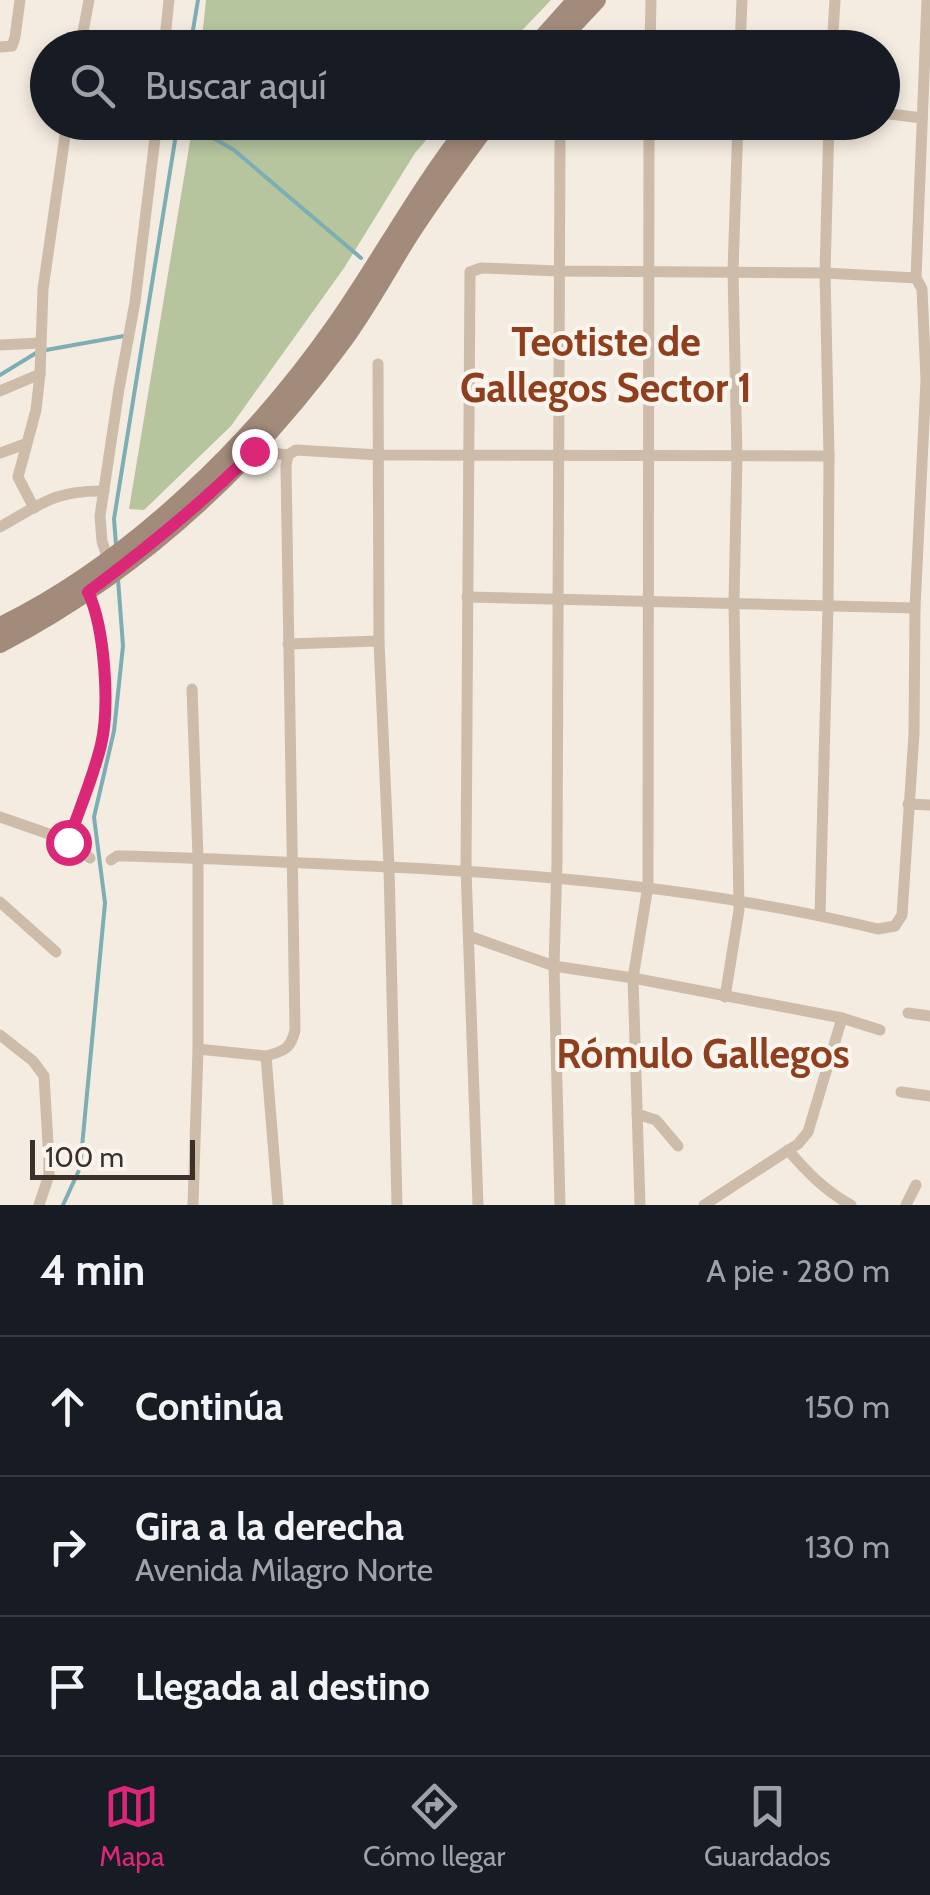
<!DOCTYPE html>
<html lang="es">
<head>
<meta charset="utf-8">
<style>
	:root { --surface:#171b24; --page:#242831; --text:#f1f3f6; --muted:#9ea1a6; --line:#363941; --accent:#db2777 }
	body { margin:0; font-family:Cabin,sans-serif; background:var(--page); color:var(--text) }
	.scale { position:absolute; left:30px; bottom:25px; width:165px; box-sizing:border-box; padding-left:10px; border:5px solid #3b302a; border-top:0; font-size:28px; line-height:35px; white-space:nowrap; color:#3b302a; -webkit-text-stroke:8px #fbf5ed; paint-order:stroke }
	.stop { position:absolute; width:30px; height:30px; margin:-22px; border:8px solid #db2777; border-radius:50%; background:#fff }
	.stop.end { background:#db2777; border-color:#fff; box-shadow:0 2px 10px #0008 }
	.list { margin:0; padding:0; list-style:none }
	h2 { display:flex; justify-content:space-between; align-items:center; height:130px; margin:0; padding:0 40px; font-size:42px }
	h2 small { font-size:32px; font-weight:400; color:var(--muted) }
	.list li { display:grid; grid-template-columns:65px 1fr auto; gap:30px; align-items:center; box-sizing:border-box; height:140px; padding:0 40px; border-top:2px solid var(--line) }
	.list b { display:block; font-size:38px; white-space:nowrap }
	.list p { margin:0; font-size:32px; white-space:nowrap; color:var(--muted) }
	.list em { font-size:32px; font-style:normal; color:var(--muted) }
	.icon { flex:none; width:55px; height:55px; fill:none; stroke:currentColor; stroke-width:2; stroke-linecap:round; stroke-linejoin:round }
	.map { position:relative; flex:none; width:930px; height:1205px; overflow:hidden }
	.search { position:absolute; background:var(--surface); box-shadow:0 5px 15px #0003; left:30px; right:30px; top:30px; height:110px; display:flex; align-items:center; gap:25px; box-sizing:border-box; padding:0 35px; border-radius:55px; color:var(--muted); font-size:38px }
	.sheet { height:550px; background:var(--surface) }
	nav { display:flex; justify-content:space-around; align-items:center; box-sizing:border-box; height:140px; border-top:2px solid var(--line); background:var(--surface); font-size:28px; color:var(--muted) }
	nav a { display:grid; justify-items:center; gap:5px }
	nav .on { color:var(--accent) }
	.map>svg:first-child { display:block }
	.green { fill:#b6c59e }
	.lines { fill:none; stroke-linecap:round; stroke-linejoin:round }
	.stream { stroke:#7daeb3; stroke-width:4 }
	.minor { stroke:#cebcaa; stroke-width:11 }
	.secondary { stroke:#a28b7b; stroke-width:18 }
	.route { stroke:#db2777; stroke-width:12 }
	.labels { text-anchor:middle; stroke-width:8; stroke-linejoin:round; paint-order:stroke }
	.neighbourhood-label { font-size:40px; font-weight:bold; fill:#8f3f1e; stroke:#fbf5ed }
</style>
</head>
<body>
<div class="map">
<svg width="930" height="1205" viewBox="0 0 930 1205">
	<rect width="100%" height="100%" fill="#f4ece0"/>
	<g class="green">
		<path d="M 206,0 L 551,0 L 506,47 L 201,47 Z"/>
		<path d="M 193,123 L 441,123 L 415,153 L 344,268 L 231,426 L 144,510 L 129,509 Z"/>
	</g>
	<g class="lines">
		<g class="stream">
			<path d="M 190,48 L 198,0"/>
			<path d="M 185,122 L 234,150 L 361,258"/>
			<path d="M 46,350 L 124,336"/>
			<path d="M 0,375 L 36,353"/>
			<path d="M 116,545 L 114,519 L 178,122"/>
			<path d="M 63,1205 L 80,1168 L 105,903 L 94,817 L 114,731 L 123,646 L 118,579"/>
		</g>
		<g class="minor">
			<path d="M 0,47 L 12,46 L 15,37 L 20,0"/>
			<path d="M 80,48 L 89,0"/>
			<path d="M 164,48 L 169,0"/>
			<path d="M 650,48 L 651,0"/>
			<path d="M 740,48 L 742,0"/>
			<path d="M 832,48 L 835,0"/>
			<path d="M 882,113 L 922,118"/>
			<path d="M 0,345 L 40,343"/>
			<path d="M 378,364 L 379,641 L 389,867 L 397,1205"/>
			<path d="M 0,391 L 40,374"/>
			<path d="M 254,451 L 288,455 L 296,450 L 379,455 L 829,456"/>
			<path d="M 0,453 L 25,444"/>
			<path d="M 34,508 L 18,477 L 36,410 L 40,374 L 43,289 L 67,122"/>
			<path d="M 0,527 C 41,504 55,490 104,491"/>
			<path d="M 108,560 L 102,541 L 100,516 L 119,389 L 135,302 L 157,122"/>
			<path d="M 467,597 L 915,608"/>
			<path d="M 288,644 L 379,641"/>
			<path d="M 192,689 L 198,857 L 198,1049 L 193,1205"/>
			<path d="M 908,804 L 930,805"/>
			<path d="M 0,817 L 69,841 C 79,810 93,778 101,745 C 110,706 105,628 88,592"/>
			<path d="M 69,841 L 90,858"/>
			<path d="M 111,860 L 117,856 L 123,856 C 212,858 300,863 389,867 C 555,875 715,890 878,929 L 895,926 L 902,915 L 914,734 L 915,608 L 926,380 L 922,289 L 916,278 L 927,0"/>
			<path d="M 0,902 L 56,952"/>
			<path d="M 820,915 L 828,606 L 829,456 L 825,273 L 829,122"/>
			<path d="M 469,936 L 554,966 L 633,978 L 842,1018 L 880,1030"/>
			<path d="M 725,997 L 739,910 L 734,602 L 737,457 L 733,271 L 738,122"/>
			<path d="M 908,1013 L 930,1016"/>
			<path d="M 0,1035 L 33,1061 L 44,1076 L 49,1161 L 49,1175 L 39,1205"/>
			<path d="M 198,1049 L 266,1056"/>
			<path d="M 901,1092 L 930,1096"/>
			<path d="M 637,1114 L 656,1120 L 678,1146"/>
			<path d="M 788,1150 C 807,1172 825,1191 851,1205"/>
			<path d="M 278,1205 L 266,1056 C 284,1051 291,1049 295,1030 L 286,466 L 288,455"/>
			<path d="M 478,1205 L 466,870 L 470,272 L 481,268 L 559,271 L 825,273 L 916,278"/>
			<path d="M 560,1205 L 554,966 L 557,862 L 560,139 L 563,122"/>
			<path d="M 640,1205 L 633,978 L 648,886 L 649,122"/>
			<path d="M 704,1205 L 798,1144 L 808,1132 L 842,1018"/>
			<path d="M 906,1205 L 916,1185"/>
		</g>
		<g class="secondary">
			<path d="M 533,48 L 576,0"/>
			<path d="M 552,48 L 597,0"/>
			<path d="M 0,626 C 130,563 254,442 336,324 C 382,258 420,186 471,122"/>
			<path d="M 0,644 C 136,573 250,468 341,344 C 365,312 385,275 406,241 C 432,200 461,161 490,122"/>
		</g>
	</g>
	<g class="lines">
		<path class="route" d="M 68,842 C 79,810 93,778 101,745 C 110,707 105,628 88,592 C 147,548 203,503 254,451"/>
	</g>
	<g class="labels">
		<g class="neighbourhood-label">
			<text x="606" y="356">Teotiste de<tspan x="606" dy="46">Gallegos Sector 1</tspan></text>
			<text x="703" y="1068">Rómulo Gallegos</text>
		</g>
	</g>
</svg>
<div class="scale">100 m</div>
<div class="stop" style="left:68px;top:842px"></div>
<div class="stop end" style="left:254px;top:451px"></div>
<div class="search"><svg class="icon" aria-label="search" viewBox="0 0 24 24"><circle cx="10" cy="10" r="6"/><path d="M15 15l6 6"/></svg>Buscar aquí</div>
</div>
<section class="sheet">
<h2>4 min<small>A pie · 280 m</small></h2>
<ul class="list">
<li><svg class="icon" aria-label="ahead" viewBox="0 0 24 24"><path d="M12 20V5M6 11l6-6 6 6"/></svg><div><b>Continúa</b></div><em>150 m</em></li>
<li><svg class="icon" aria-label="right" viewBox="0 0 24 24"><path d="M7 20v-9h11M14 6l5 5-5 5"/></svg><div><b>Gira a la derecha</b><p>Avenida Milagro Norte</p></div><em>130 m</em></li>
<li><svg class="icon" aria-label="arrive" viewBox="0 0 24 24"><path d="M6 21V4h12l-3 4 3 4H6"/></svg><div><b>Llegada al destino</b></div></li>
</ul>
</section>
<nav>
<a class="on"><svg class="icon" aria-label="map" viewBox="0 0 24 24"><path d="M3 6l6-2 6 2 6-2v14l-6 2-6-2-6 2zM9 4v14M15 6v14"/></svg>Mapa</a>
<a><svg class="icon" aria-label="directions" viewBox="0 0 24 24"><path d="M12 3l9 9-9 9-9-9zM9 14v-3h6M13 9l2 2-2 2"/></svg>Cómo llegar</a>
<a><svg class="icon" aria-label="saved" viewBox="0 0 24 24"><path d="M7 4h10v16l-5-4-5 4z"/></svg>Guardados</a>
</nav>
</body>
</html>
